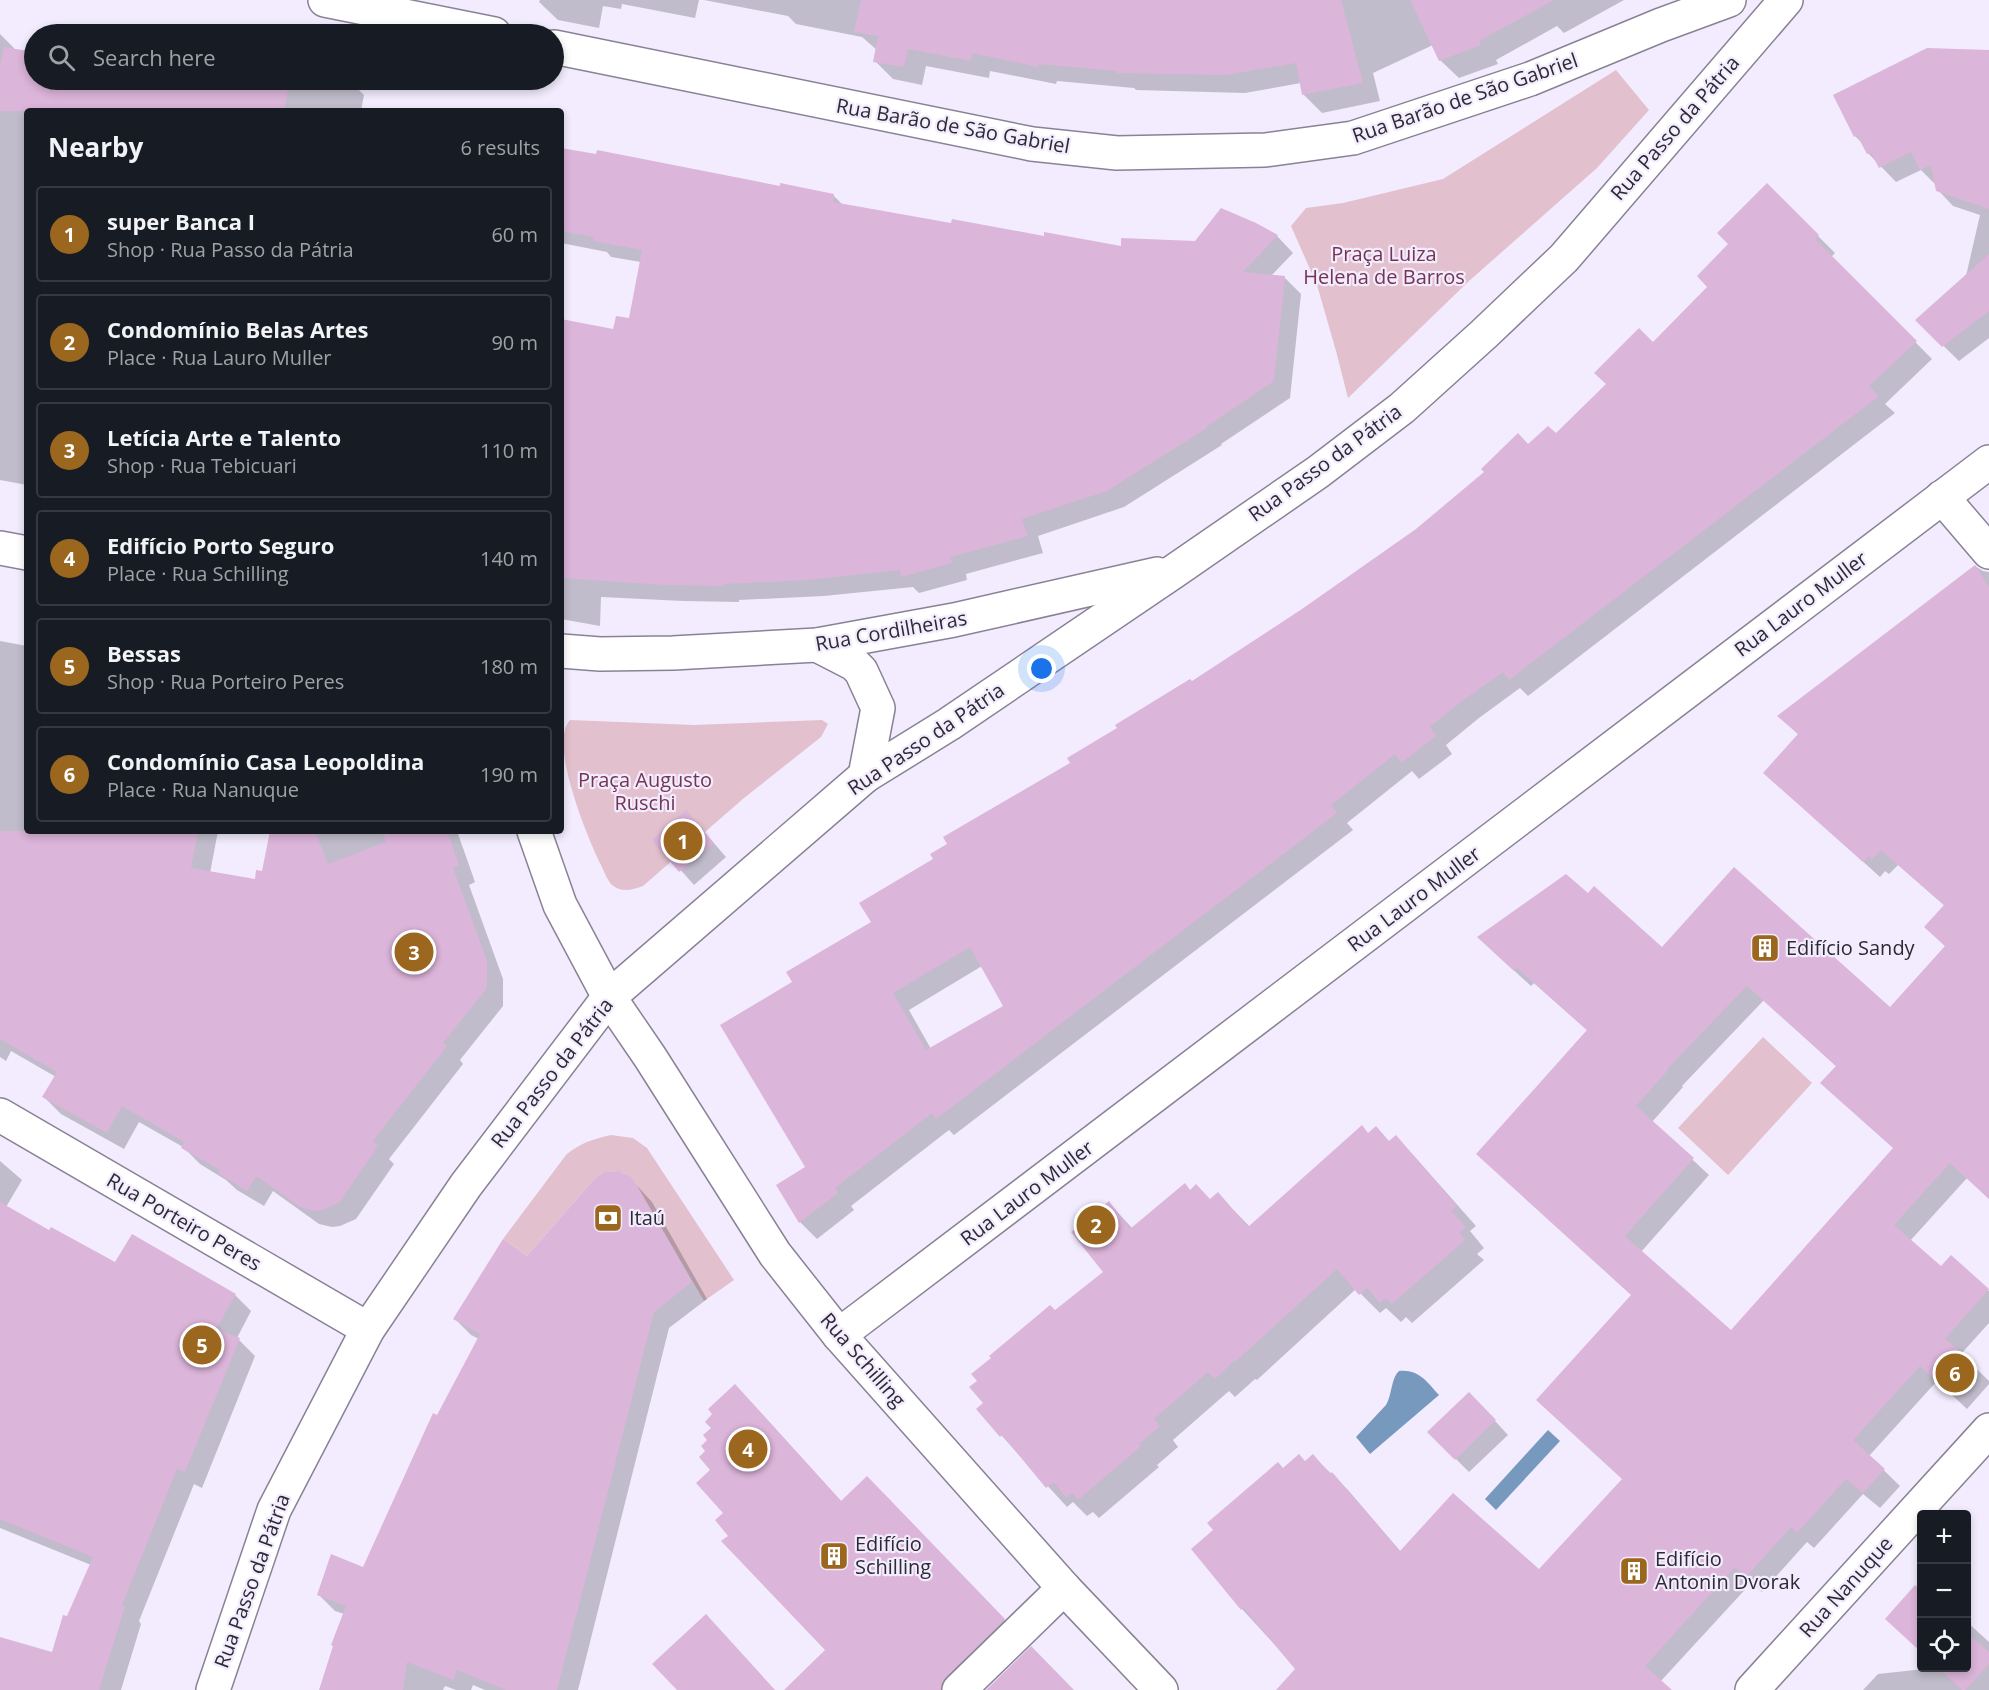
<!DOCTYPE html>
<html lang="en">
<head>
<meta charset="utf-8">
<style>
	:root { --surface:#171b24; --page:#20242c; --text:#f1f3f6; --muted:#9ea1a6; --line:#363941; --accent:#9b661e }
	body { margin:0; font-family:"Open Sans",sans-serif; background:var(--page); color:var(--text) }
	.controls { position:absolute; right:18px; bottom:18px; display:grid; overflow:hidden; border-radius:6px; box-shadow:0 3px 9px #0003 }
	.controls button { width:54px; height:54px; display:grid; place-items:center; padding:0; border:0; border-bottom:2px solid var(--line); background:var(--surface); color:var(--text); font:30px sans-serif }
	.you { position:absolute; left:1042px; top:669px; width:21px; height:21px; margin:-15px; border:4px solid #fff; border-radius:50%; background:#1a73e8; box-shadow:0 0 0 9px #1a73e833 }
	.badge { display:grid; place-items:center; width:39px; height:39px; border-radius:50%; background:var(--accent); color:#fff; font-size:20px; font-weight:700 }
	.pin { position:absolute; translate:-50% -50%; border:3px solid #fff; box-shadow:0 2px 6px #0006 }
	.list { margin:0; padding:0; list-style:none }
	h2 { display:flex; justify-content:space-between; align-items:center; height:78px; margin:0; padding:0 24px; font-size:26px }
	h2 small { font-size:20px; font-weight:400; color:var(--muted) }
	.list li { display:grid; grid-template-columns:39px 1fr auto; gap:18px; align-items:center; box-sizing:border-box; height:96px; margin:0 12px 12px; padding:0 12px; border:2px solid var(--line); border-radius:6px }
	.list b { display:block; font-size:22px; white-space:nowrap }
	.list p { margin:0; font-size:20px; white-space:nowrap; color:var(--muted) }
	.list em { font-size:20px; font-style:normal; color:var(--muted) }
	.icon { flex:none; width:33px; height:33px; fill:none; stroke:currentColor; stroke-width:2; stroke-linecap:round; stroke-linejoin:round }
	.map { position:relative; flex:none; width:1989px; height:1690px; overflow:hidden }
	.search { position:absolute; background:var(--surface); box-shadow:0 3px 9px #0003; left:24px; top:24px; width:540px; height:66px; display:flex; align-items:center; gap:15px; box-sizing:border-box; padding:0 21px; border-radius:33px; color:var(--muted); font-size:22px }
	.panel { position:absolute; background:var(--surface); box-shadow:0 3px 9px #0003; left:24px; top:108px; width:540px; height:726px; border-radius:6px }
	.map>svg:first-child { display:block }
	.green { fill:#e3c0cd }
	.water { fill:#7799be }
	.shadow { fill:#0003; fill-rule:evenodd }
	.building { fill:#dcb5da; fill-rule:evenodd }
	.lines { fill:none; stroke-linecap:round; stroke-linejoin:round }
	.street-casing { stroke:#898296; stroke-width:36 }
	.street { stroke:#fff; stroke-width:33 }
	.labels { text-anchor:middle; stroke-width:4.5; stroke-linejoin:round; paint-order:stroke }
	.street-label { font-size:20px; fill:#2d2a32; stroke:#f2ecfe }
	.park-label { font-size:20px; fill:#753552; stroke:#f2ecfe }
	.poi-label { font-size:20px; fill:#2d2a32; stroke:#f2ecfe; text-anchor:start }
</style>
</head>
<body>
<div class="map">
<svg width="1989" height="1690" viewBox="0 0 1989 1690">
	<rect width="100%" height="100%" fill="#f2ecfe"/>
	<g class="green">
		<path d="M 1616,70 L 1649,110 L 1597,168 L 1469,281 L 1348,398 L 1336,351 L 1317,285 L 1291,226 L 1306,208 L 1343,203 L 1443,179 Z"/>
		<path d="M 570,720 L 694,725 L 822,720 L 828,724 L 821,737 L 744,798 L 643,886 C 632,890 622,893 612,885 C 607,880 604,871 601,865 C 588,839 548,743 570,720 Z"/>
		<path d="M 1763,1037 L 1812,1083 L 1728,1175 L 1678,1128 Z"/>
		<path d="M 611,1135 L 633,1138 L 647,1148 L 734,1280 L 704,1301 L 636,1184 C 625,1170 612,1168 596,1177 L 527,1256 L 503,1239 L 566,1155 C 580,1143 593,1139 611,1135 Z"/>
	</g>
	<g class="water">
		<path d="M 1399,1371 C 1419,1369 1427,1382 1439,1395 L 1370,1454 L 1356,1437 L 1386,1405 C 1392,1395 1391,1378 1399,1371 Z"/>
		<path d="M 1548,1430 L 1560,1441 L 1496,1510 L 1485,1499 Z"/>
	</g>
	<g class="shadow">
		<path d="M 540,0 L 699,0 L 695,18 L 622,4 L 621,9 L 603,6 L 599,28 L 558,20 L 539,2 Z"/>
		<path d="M 704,0 L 1624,0 L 1564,33 L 1557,26 L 1496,60 L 1498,64 L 1459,78 L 1440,60 L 1433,45 L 1373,73 L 1380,101 L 1322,113 L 1304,95 L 1301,83 L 1245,93 L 1136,90 L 1134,88 L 1057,81 L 1056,84 L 990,71 L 989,78 L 926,66 L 922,85 L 893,79 L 875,61 L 877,50 L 862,37 L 796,24 L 788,16 Z"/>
		<path d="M 0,34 L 14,48 L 14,50 L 34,54 L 34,80 L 242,80 L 262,83 L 263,80 L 349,80 L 364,95 L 361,111 L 27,111 L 27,485 L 0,480 Z"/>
		<path d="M 1989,52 L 1989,338 L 1959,361 L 1917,320 L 1966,276 L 1980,215 L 1953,206 L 1938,190 L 1936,185 L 1921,170 L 1896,182 L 1868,153 L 1863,144 L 1855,136 Z"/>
		<path d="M 561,149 L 834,196 L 843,205 L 952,225 L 1122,248 L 1195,243 L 1256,224 L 1277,236 L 1293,253 L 1271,276 L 1285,278 L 1301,294 L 1290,398 L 1221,444 L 1222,445 L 1124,507 L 1038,536 L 1043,553 L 966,574 L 967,580 L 919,593 L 913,587 L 824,596 L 739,600 L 739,602 L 683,601 L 601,597 L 600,626 L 561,619 L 561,321 L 615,331 L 630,320 L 641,262 L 611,257 L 607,252 L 561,243 Z"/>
		<path d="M 1767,185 L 1835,253 L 1831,257 L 1932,359 L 1885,404 L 1895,413 L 1528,696 L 1520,688 L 1479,718 L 1446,745 L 1452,754 L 1419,779 L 1412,771 L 1347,823 L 1353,830 L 954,1135 L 949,1130 L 851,1206 L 854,1210 L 817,1239 L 800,1222 L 807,1167 L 794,983 L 873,923 L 935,859 L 1072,764 L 1303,610 L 1417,530 L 1529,446 L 1556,435 L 1653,344 L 1710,287 L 1731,244 ZM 982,966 L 1005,1006 L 931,1049 L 909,1010 Z"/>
		<path d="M 1975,566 L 1983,571 L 1989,572 L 1989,1199 L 1967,1178 L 1910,1241 L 1941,1268 L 1951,1257 L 1989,1291 L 1989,1323 L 1961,1354 L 1989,1381 L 1989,1384 L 1967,1409 L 1937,1381 L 1869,1456 L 1900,1486 L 1880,1508 L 1863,1494 L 1814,1548 L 1807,1542 L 1762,1592 L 1752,1582 L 1660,1682 L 1669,1690 L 1278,1690 L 1297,1669 L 1242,1609 L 1193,1549 L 1284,1470 L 1305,1462 L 1313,1456 L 1348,1490 L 1401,1552 L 1539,1572 L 1623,1480 L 1632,1295 L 1588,1031 L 1534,983 L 1531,986 L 1495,953 L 1588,895 L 1662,950 L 1890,1010 L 1946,947 L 1926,927 L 1945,906 L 1898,865 L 1889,874 L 1885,871 L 1880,877 L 1765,773 L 1799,735 L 1779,716 ZM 1764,1000 L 1837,1067 L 1895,1149 L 1731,1333 L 1641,1252 L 1709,1175 L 1652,1122 L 1683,1087 L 1682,1086 Z"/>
		<path d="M 0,641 L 27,646 L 27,831 L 218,831 L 210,873 L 256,881 L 264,873 L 272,831 L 457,831 L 475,882 L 469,885 L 503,979 L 503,1006 L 460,1060 L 463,1064 L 389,1159 L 394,1164 L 356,1219 L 340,1226 L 332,1227 L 319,1224 L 273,1191 L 264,1206 L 237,1190 L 226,1180 L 200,1164 L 183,1147 L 139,1122 L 124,1149 L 61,1114 L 44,1097 L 56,1077 L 11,1051 L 6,1061 L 0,1057 Z"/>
		<path d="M 699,826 L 726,857 L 694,885 L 654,840 Z"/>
		<path d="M 1368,1134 L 1390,1142 L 1395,1137 L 1415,1157 L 1476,1226 L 1470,1231 L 1484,1248 L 1477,1254 L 1484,1260 L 1412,1323 L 1406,1317 L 1401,1322 L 1386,1308 L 1380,1313 L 1356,1289 L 1257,1380 L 1255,1379 L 1235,1397 L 1229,1391 L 1173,1440 L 1178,1447 L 1157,1465 L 1159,1467 L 1099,1518 L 1093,1512 L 1087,1516 L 1073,1502 L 1067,1507 L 1001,1435 L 985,1403 L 1055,1312 L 1105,1273 L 1109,1203 L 1133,1229 L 1190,1191 L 1211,1200 L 1218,1194 L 1250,1227 Z"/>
		<path d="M 0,1161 L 22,1180 L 6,1207 L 50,1232 L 116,1264 L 235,1295 L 251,1311 L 237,1338 L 255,1356 L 202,1488 L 194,1484 L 139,1621 L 141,1624 L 121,1690 L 0,1690 L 0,1639 L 53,1654 L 91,1565 L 0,1528 Z"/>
		<path d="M 630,1178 L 652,1202 L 707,1299 L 669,1328 L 578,1690 L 485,1690 L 473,1685 L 471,1690 L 456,1690 L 445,1686 L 443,1690 L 321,1690 L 344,1614 L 335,1611 L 319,1595 L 364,1569 L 438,1417 L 479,1339 L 471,1335 L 455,1319 L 527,1258 Z"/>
		<path d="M 751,1402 L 842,1502 L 883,1493 L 1020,1636 L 964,1690 L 786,1690 L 827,1650 L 730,1536 L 713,1470 Z"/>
		<path d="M 1482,1407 L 1508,1435 L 1469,1472 L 1429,1432 Z"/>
		<path d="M 1966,1621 L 1989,1642 L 1989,1690 L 1863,1690 L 1878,1674 L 1933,1668 L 1966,1668 Z"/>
	</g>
	<g class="building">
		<path d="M 861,0 L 1341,0 L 1363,83 L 1302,95 L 1296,63 L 1226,75 L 1117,73 L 1117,71 L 1039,64 L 1038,67 L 972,53 L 971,61 L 908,49 L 904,67 L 873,62 L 878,36 L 854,32 Z"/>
		<path d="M 1410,0 L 1554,0 L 1479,41 L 1481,45 L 1439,61 Z"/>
		<path d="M 4,47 L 34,52 L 34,80 L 290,80 L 284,111 L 0,111 L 0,66 Z"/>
		<path d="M 1927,48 L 1989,50 L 1989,209 L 1936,191 L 1931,165 L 1920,170 L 1911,152 L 1879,168 L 1871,153 L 1867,154 L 1857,135 L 1854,137 L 1833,95 Z"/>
		<path d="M 561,148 L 596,154 L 597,150 L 780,186 L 780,183 L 834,194 L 833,202 L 951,223 L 952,219 L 1044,236 L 1044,232 L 1121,246 L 1121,238 L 1195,241 L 1221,208 L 1256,223 L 1278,235 L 1243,272 L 1285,276 L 1274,381 L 1206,427 L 1207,428 L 1107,491 L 1022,519 L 1028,536 L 950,557 L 952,563 L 901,577 L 900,570 L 807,580 L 723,584 L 723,586 L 665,585 L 561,578 L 561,319 L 613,329 L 616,316 L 629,318 L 642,250 L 593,241 L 594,237 L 561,231 Z"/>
		<path d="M 1767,183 L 1819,235 L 1815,239 L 1917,341 L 1869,386 L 1879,396 L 1509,680 L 1503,672 L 1462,701 L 1430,727 L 1436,736 L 1401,763 L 1395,754 L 1331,805 L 1337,813 L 936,1119 L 932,1113 L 835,1188 L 838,1193 L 799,1223 L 776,1185 L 805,1167 L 720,1025 L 792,982 L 786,972 L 871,922 L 859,903 L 933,859 L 930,854 L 947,844 L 943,837 L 1070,763 L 1067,758 L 1117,728 L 1115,725 L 1190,679 L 1192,681 L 1302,609 L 1416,529 L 1484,472 L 1481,469 L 1518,433 L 1528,444 L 1548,426 L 1556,433 L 1606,384 L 1594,373 L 1639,328 L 1653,342 L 1707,287 L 1697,276 L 1728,244 L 1717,233 ZM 970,947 L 1003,1006 L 926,1050 L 893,993 Z"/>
		<path d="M 1989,254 L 1989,311 L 1942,347 L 1915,320 Z"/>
		<path d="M 1975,565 L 1989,587 L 1989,1199 L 1950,1163 L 1894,1225 L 1941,1266 L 1951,1255 L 1989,1289 L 1945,1339 L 1976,1365 L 1950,1394 L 1920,1366 L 1853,1440 L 1885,1469 L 1863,1493 L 1846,1479 L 1797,1533 L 1791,1527 L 1746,1577 L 1735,1567 L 1645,1666 L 1672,1690 L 1276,1690 L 1295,1669 L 1243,1607 L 1241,1610 L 1191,1549 L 1213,1530 L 1207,1523 L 1278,1462 L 1283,1468 L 1299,1454 L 1305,1461 L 1313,1454 L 1330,1474 L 1332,1472 L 1400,1551 L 1453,1493 L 1539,1569 L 1622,1479 L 1536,1400 L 1631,1295 L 1476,1154 L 1587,1030 L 1517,968 L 1514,971 L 1477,937 L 1566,874 L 1588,893 L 1594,886 L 1662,947 L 1734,867 L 1890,1007 L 1945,946 L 1924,927 L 1944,905 L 1881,850 L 1872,859 L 1869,856 L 1863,862 L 1763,773 L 1798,734 L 1777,716 ZM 1747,986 L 1836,1066 L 1820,1083 L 1893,1148 L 1731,1330 L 1625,1236 L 1694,1158 L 1636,1106 L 1668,1070 L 1667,1069 Z"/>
		<path d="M 686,810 L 714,843 L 679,872 L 652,840 Z"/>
		<path d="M 0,831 L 198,831 L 191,868 L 255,879 L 256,870 L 262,871 L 270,831 L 315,831 L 328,864 L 386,842 L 382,831 L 447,831 L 459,865 L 453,868 L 487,961 L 487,988 L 443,1043 L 447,1046 L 373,1141 L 378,1146 L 339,1203 L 322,1210 L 314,1211 L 300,1207 L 256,1176 L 247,1191 L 218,1173 L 220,1170 L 181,1148 L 184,1142 L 122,1106 L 107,1133 L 42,1097 L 57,1072 L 0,1039 Z"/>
		<path d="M 1362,1125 L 1368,1133 L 1376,1126 L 1389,1141 L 1396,1135 L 1457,1206 L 1451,1211 L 1466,1227 L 1459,1233 L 1465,1240 L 1392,1304 L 1386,1298 L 1380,1303 L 1367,1288 L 1359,1295 L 1337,1269 L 1236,1361 L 1235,1360 L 1215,1379 L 1208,1372 L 1154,1419 L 1160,1426 L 1139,1444 L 1141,1446 L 1078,1500 L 1073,1493 L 1066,1498 L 1054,1482 L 1046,1488 L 1002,1435 L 1000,1437 L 976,1409 L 983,1403 L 969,1387 L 977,1381 L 971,1374 L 991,1358 L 989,1356 L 1050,1305 L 1055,1310 L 1103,1272 L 1071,1232 L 1109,1201 L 1130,1229 L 1185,1183 L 1190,1190 L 1196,1184 L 1210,1199 L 1218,1192 L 1248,1227 Z"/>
		<path d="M 618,1171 L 631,1177 L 636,1184 L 692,1282 L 654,1312 L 557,1690 L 506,1690 L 457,1670 L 453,1680 L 407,1662 L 403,1690 L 319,1690 L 333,1646 L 331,1645 L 346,1606 L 317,1595 L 331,1554 L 363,1567 L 433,1413 L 437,1415 L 480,1334 L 453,1319 L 503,1239 L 527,1256 L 596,1177 L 605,1172 Z"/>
		<path d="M 0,1202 L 49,1230 L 51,1227 L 115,1262 L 132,1234 L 236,1294 L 216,1329 L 240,1338 L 185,1472 L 177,1469 L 122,1605 L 125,1606 L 99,1690 L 0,1690 L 0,1637 L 52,1652 L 63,1615 L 67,1616 L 93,1557 L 0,1519 Z"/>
		<path d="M 735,1384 L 841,1501 L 867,1476 L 1005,1619 L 946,1677 L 941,1684 L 941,1690 L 784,1690 L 825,1650 L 721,1541 L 728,1536 L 715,1520 L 723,1513 L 696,1483 L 710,1470 L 699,1457 L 705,1451 L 701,1446 L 707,1440 L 703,1435 L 711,1428 L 705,1422 L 712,1414 L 708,1409 Z"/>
		<path d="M 1469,1392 L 1496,1420 L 1455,1460 L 1427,1432 Z"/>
		<path d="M 1915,1585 L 1922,1591 L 1922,1653 L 1885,1619 Z"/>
		<path d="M 706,1614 L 746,1658 L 775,1690 L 677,1690 L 652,1664 Z"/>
		<path d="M 1966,1632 L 1989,1652 L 1989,1664 L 1965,1690 L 1962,1690 L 1938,1668 L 1966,1668 Z"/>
		<path d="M 1031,1646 L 1074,1690 L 986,1690 Z"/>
	</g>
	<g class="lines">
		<g class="street-casing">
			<g id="street">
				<path d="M 325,0 L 494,34"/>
				<path d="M 554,47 L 1032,144 L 1117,153 L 1265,150 L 1353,138 L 1530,79 L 1661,25 L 1729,0"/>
				<path d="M 1942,497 L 1989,552"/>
				<path d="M 0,548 L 27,553"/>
				<path d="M 817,645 L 854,664 L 861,671 L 878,708 L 865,776"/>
				<path d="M 561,651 L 600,654 L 673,653 L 817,645 L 954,620 L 1157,574"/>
				<path d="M 534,831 L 560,905 L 609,997 L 650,1057 L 775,1254 L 839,1335 L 1064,1588 L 1161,1690"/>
				<path d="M 0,1115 L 368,1329"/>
				<path d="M 839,1335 L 1989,462"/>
				<path d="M 213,1690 L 274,1510 L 368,1329 L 466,1185 L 609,997 L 865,776 L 949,724 L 1176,570 L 1318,472 L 1402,408 L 1484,334 L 1564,258 L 1786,0"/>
				<path d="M 959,1690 L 1064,1588"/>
				<path d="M 1752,1690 L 1989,1430"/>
			</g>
		</g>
		<use href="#street" class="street"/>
	</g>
	<defs>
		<g id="building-square" transform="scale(1.5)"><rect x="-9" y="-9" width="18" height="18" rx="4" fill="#9b661e" stroke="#f2ecfe"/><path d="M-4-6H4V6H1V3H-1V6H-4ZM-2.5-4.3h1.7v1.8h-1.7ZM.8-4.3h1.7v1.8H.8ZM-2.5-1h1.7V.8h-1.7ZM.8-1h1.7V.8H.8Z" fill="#fff"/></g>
		<g id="bank-square" transform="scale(1.5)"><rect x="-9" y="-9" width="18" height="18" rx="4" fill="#9b661e" stroke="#f2ecfe"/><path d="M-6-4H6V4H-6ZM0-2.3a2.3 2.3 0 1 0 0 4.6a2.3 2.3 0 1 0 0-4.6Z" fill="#fff"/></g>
	</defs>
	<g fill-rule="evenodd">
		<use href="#building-square" x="1765" y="948"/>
		<use href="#bank-square" x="608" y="1218"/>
		<use href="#building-square" x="834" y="1556"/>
		<use href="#building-square" x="1634" y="1571"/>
	</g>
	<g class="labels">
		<g class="street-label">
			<text transform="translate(1465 98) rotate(-19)" y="7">Rua Barão de São Gabriel</text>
			<text transform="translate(953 126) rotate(10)" y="7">Rua Barão de São Gabriel</text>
			<text transform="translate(1675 128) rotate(-49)" y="7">Rua Passo da Pátria</text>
			<text transform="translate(1325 463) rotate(-36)" y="7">Rua Passo da Pátria</text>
			<text transform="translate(1801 604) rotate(-37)" y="7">Rua Lauro Muller</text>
			<text transform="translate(891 631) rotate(-10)" y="7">Rua Cordilheiras</text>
			<text transform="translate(926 739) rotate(-34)" y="7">Rua Passo da Pátria</text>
			<text transform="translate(1414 899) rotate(-37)" y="7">Rua Lauro Muller</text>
			<text transform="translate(552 1073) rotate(-52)" y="7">Rua Passo da Pátria</text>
			<text transform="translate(1027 1193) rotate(-37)" y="7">Rua Lauro Muller</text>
			<text transform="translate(184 1222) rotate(30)" y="7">Rua Porteiro Peres</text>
			<text transform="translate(863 1360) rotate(49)" y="7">Rua Schilling</text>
			<text transform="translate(252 1581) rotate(-70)" y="7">Rua Passo da Pátria</text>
			<text transform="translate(1846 1587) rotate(-48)" y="7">Rua Nanuque</text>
		</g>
		<g class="park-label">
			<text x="1384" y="261">Praça Luiza<tspan x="1384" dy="23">Helena de Barros</tspan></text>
			<text x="645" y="787">Praça Augusto<tspan x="645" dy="23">Ruschi</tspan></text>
		</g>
		<g class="poi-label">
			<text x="1786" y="955">Edifício Sandy</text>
			<text x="629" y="1225">Itaú</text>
			<text x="855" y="1551">Edifício<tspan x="855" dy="23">Schilling</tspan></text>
			<text x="1655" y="1566">Edifício<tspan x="1655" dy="23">Antonin Dvorak</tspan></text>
		</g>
	</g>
</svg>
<div class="controls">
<button>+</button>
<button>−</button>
<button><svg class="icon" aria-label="locate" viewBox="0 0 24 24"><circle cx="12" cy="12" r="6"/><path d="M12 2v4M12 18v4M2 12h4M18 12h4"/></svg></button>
</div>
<div class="you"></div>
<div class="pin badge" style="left:683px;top:841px">1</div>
<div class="pin badge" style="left:1096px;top:1225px">2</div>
<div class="pin badge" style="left:414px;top:952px">3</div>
<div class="pin badge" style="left:748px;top:1449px">4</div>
<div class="pin badge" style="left:202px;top:1345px">5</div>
<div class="pin badge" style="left:1955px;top:1373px">6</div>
<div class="search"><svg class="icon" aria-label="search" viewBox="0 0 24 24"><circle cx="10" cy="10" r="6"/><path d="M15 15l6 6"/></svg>Search here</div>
<section class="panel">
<h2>Nearby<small>6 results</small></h2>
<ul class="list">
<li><span class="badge">1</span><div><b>super Banca I</b><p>Shop · Rua Passo da Pátria</p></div><em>60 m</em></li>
<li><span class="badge">2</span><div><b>Condomínio Belas Artes</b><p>Place · Rua Lauro Muller</p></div><em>90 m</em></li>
<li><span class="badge">3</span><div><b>Letícia Arte e Talento</b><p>Shop · Rua Tebicuari</p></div><em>110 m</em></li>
<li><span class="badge">4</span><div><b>Edifício Porto Seguro</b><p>Place · Rua Schilling</p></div><em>140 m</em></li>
<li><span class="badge">5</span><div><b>Bessas</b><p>Shop · Rua Porteiro Peres</p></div><em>180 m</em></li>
<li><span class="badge">6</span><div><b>Condomínio Casa Leopoldina</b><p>Place · Rua Nanuque</p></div><em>190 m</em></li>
</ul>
</section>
</div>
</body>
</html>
